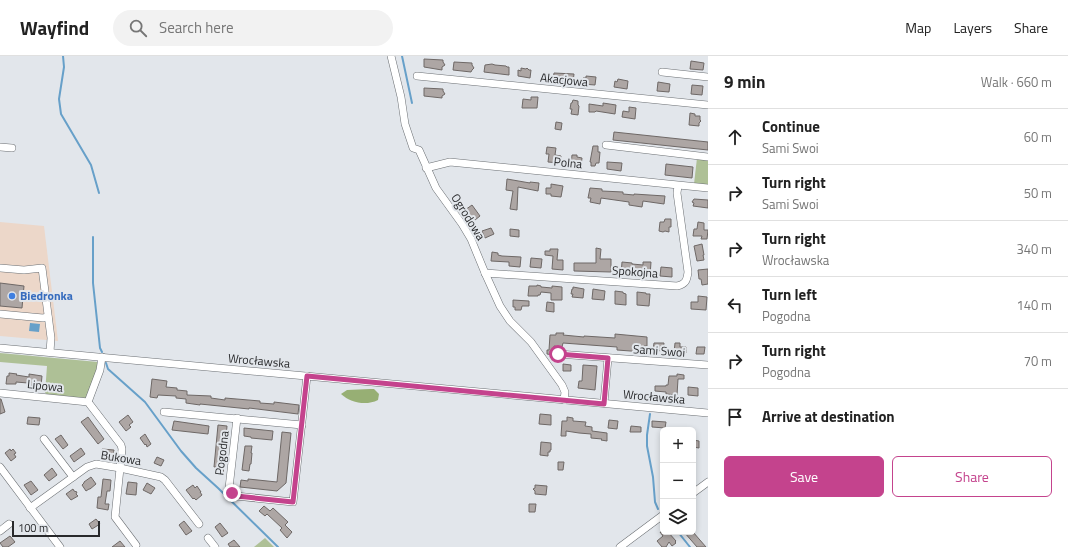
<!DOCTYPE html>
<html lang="en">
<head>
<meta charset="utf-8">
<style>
	:root { --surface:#fff; --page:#f2f2f2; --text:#222; --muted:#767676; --line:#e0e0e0; --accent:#c4438d }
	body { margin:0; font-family:"Titillium Web",sans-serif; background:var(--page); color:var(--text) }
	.controls { position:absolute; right:12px; bottom:12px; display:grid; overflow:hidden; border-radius:6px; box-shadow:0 2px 6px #0003 }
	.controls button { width:36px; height:36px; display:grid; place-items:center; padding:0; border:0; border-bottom:1px solid var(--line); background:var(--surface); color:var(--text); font:20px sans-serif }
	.scale { position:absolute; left:12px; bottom:10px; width:88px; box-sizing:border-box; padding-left:4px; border:2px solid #28292b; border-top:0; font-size:11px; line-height:14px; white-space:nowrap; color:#28292b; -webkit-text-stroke:3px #e2e6eb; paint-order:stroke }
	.stop { position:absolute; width:12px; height:12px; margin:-9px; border:3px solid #c4438d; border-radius:50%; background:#fff }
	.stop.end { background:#c4438d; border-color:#fff; box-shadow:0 1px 4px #0008 }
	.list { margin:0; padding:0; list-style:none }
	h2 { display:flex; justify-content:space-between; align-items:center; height:52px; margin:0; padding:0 16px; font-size:17px }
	h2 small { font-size:13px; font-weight:400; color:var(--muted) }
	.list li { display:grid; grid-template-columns:26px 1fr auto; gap:12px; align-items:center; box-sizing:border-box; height:56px; padding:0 16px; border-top:1px solid var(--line) }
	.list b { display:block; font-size:15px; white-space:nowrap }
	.list p { margin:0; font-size:13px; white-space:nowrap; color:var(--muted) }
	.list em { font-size:13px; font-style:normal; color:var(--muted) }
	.actions { display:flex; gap:8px; padding:12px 16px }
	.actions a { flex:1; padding:9px 0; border:1px solid var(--accent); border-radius:6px; text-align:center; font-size:14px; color:var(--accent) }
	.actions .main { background:var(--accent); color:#fff }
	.icon { flex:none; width:22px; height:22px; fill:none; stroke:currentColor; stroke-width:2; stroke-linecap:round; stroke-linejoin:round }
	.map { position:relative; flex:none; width:708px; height:491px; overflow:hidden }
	header { display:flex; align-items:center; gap:24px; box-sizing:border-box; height:56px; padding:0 20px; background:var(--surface); border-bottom:1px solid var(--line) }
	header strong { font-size:19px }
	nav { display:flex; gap:22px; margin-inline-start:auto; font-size:14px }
	.search { width:280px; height:36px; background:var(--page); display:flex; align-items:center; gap:10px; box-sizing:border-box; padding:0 14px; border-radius:22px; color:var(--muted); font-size:15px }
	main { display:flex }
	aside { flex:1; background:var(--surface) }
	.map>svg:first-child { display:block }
	.commercial { fill:#ecd7c9 }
	.green { fill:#aec096 }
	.forest { fill:#97af74 }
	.water { fill:#67a0c9 }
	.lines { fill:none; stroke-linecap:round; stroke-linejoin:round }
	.stream { stroke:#67a0c9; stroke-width:2 }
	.building { fill:#ada6a4; stroke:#6e6866 }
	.minor-casing { stroke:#6b6f73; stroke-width:8 }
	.minor { stroke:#fff; stroke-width:7 }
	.route { stroke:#c4438d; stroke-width:5 }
	.shop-dot { fill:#3f7fe0; stroke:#e2e6eb; stroke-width:1.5 }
	.labels { text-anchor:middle; stroke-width:4; stroke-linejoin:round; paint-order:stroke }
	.street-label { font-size:12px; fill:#28292b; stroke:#e2e6eb }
	.shop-label { font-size:12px; font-weight:bold; fill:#366cbe; stroke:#e2e6eb; text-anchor:start }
</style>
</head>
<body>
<header>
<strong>Wayfind</strong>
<div class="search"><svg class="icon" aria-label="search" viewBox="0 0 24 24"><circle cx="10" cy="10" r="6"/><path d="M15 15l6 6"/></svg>Search here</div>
<nav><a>Map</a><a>Layers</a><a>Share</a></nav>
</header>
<main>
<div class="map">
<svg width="708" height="491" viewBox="0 0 708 491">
	<rect width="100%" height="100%" fill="#e2e6eb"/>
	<path class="commercial" d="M 0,166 L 44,170 L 58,285 L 0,280 Z"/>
	<g class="green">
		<path d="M 697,102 L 708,104 L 708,129 L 694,128 Z"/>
		<path d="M 0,297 L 98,306 L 97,313 L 86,342 L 50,340 L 45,337 L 47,310 L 0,306 Z"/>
		<path d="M 265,482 L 274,491 L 254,491 Z"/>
	</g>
	<path class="forest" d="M 370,333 L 374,333 L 379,338 L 378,344 C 366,350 351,347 341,338 L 347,334 Z"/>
	<path class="water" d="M 30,267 L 40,268 L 39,276 L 29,275 Z"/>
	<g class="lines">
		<g class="stream">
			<path d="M 63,0 L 64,11 L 59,43 L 61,58 L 91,109 L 99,137"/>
			<path d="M 402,0 L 412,47"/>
			<path d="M 93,181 L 93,227 L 100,292 L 102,296"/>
			<path d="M 106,307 L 108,313 L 145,346 L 181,395 L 196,412 L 218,432 L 278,491"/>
			<path d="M 650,358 L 647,379 L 647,390 L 653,421 L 655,446 L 658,453"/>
			<path d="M 678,476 L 690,491"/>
		</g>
	</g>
	<g class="building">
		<path d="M 424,3 L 443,4 L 443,6 L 445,9 L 442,11 L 442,14 L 424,11 Z"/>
		<path d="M 691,5 L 704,7 L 703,14 L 690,13 Z"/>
		<path d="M 454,6 L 472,7 L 472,9 L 474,12 L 472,14 L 471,16 L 453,14 Z"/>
		<path d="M 492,8 L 495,9 L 506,10 L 507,11 L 509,11 L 509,19 L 484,16 L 485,9 Z"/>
		<path d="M 521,12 L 526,13 L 527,12 L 529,14 L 531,14 L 530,22 L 518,20 L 518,14 L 521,15 Z"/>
		<path d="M 554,17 L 574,18 L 573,26 L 553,25 Z"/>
		<path d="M 586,20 L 596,21 L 595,29 L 582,28 L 583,22 L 586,22 Z"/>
		<path d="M 618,23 L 628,25 L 627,33 L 614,31 L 615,25 L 617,26 Z"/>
		<path d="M 658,26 L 670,28 L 669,36 L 657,35 Z"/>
		<path d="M 692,29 L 703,30 L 702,39 L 691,38 Z"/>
		<path d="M 424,32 L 443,33 L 443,35 L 445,38 L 442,40 L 442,42 L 424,40 Z"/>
		<path d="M 531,41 L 538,41 L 537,52 L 522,52 L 523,43 L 531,44 Z"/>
		<path d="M 573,44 L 578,45 L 578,49 L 579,50 L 578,59 L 571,58 L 572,53 L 570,53 L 571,47 L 572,47 Z"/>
		<path d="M 603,47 L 616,49 L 615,58 L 596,55 L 595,56 L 589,56 L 589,48 L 603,50 Z"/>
		<path d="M 629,51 L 636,52 L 635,63 L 622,61 L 623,55 L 629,56 Z"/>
		<path d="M 690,57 L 695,58 L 695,60 L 700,60 L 700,64 L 701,65 L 699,67 L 699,70 L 689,69 Z"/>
		<path d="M 556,66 L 562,67 L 561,74 L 555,73 Z"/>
		<path d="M 614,76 L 708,86 L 708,94 L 613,84 Z"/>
		<path d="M 593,90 L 598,90 L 598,96 L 600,96 L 599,107 L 596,107 L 595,110 L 591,110 L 591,106 L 590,106 Z"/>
		<path d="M 547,91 L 556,92 L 555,99 L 561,100 L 560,107 L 548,106 L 549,98 L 546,98 Z"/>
		<path d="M 572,99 L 577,99 L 577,101 L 582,102 L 581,110 L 576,110 L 576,108 L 571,108 Z"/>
		<path d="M 607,106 L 622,107 L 621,115 L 607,113 Z"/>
		<path d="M 666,108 L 693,111 L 692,122 L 665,119 Z"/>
		<path d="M 507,123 L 530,127 L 530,126 L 539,127 L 538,135 L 518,131 L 517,154 L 510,153 L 513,135 L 506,134 Z"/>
		<path d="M 551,128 L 563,130 L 561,141 L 551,140 L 551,138 L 546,138 L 546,132 L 551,132 Z"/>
		<path d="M 590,132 L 602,133 L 602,135 L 623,136 L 623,138 L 634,139 L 634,138 L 665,140 L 664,148 L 643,145 L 642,151 L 629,149 L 629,146 L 601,142 L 600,148 L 590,146 L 591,142 L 588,142 Z"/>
		<path d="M 694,143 L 708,144 L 708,152 L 693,150 L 694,147 L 692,146 Z"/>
		<path d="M 472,149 L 480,160 L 475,164 L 472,161 L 471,162 L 465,154 Z"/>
		<path d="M 665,163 L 671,163 L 671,171 L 669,171 L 669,176 L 665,175 L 663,176 L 659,175 L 660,166 L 664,166 Z"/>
		<path d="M 698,166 L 704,167 L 704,174 L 708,174 L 707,183 L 701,183 L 702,180 L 693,180 L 694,173 L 697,173 Z"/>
		<path d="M 491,172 L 494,178 L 485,182 L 482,175 Z"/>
		<path d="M 510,173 L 519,174 L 519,181 L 510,180 Z"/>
		<path d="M 702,188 L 704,199 L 703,199 L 704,204 L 697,205 L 694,190 Z"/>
		<path d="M 596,192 L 601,193 L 600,203 L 611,203 L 611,216 L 574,215 L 574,207 L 596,207 Z"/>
		<path d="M 550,193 L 558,193 L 557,204 L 563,204 L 563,214 L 552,213 L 553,200 L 545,199 L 545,195 L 550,195 Z"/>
		<path d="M 492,196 L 498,197 L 498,199 L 502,200 L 521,201 L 520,211 L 509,210 L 509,206 L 491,205 Z"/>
		<path d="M 531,202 L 542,203 L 541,212 L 530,211 Z"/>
		<path d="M 622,206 L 632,207 L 632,208 L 643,209 L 643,206 L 651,206 L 650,220 L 621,219 Z"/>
		<path d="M 661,211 L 672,212 L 672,221 L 660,220 Z"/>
		<path d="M 708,213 L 708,228 L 702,229 L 701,223 L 699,223 L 698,214 Z"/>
		<path d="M 0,227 L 24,230 L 22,252 L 0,250 Z"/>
		<path d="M 537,229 L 541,230 L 541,231 L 552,232 L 552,230 L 562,231 L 562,244 L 551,244 L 551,237 L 541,236 L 540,239 L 538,239 L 538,240 L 528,240 L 529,230 L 537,230 Z"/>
		<path d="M 573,231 L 584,233 L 583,242 L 572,241 L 573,238 L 571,238 L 572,233 L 573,233 Z"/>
		<path d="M 593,233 L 605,235 L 604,244 L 592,243 Z"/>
		<path d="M 615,235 L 623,236 L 623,237 L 626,238 L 626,249 L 615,248 Z"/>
		<path d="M 637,236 L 646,237 L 646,238 L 650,238 L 649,250 L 637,249 Z"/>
		<path d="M 698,240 L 707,241 L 706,254 L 691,253 L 691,246 L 698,246 Z"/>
		<path d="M 513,244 L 529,245 L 529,250 L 522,250 L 521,254 L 515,254 L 515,251 L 513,251 Z"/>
		<path d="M 547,246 L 554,247 L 554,256 L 546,255 Z"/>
		<path d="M 556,277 L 564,277 L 563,279 L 584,281 L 584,280 L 615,282 L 615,278 L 647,281 L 647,290 L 644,290 L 644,296 L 617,294 L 617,291 L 563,287 L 562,291 L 554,290 L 553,299 L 547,298 L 547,294 L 549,294 L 550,279 L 556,279 Z"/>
		<path d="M 654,287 L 664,287 L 663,295 L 653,294 Z"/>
		<path d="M 675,287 L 680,287 L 680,291 L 686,291 L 686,297 L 674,297 Z"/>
		<path d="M 697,291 L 705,291 L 704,298 L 696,298 Z"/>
		<path d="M 563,308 L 571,309 L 571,315 L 563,315 Z"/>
		<path d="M 583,309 L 597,310 L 595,334 L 578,332 L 579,325 L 582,325 Z"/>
		<path d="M 9,317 L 17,318 L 16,319 L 29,321 L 29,318 L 42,320 L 41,330 L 28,329 L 28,327 L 16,326 L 16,328 L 6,328 L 7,320 L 9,320 Z"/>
		<path d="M 677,318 L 684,319 L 684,323 L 678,323 L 677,339 L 666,338 L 666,336 L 655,335 L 655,330 L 666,330 L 666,329 L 668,329 L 669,320 L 677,320 Z"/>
		<path d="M 152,323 L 167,325 L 166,331 L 177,332 L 177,334 L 187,335 L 187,339 L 211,340 L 211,342 L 225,344 L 225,342 L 260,345 L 260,347 L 274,348 L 274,346 L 299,349 L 298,358 L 249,352 L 249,353 L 200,348 L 200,349 L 186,347 L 186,343 L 176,342 L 176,340 L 158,339 L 157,342 L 150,341 Z"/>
		<path d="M 688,331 L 698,332 L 698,340 L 688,339 Z"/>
		<path d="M 0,343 L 1,343 L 5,356 L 0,358 Z"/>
		<path d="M 540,358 L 551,359 L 551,369 L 539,368 Z"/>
		<path d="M 128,359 L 133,366 L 129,369 L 131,371 L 126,375 L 119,366 Z"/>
		<path d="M 28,361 L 40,362 L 39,369 L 27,368 Z"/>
		<path d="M 88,361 L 104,383 L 98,388 L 81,366 Z"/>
		<path d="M 567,361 L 573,362 L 573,365 L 586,366 L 585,370 L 592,371 L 592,375 L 607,377 L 607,385 L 601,384 L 602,383 L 591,382 L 591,378 L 579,377 L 566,375 L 566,380 L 561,380 L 562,365 L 567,365 Z"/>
		<path d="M 609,364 L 618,365 L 617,373 L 608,372 Z"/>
		<path d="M 174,365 L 209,370 L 208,378 L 172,374 Z"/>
		<path d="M 652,365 L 666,366 L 665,372 L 652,371 Z"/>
		<path d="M 218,369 L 227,370 L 223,419 L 215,418 L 216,411 L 214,411 Z"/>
		<path d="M 631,370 L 641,371 L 641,376 L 630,376 Z"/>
		<path d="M 244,372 L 273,375 L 272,384 L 251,382 L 251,381 L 244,380 Z"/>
		<path d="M 282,376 L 291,377 L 286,427 L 277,435 L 240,431 L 241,424 L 248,425 L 248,423 L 277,426 Z"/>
		<path d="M 145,378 L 151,388 L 147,391 L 146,388 L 145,389 L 140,382 Z"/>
		<path d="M 61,379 L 68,389 L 63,393 L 55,383 Z"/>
		<path d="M 693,384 L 699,385 L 699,392 L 693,391 Z"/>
		<path d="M 541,386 L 551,387 L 551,394 L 550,394 L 550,396 L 548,396 L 548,400 L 540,399 Z"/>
		<path d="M 245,390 L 252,390 L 251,397 L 252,397 L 251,408 L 250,408 L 249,415 L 242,414 Z"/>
		<path d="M 81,392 L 85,398 L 74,406 L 70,400 Z"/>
		<path d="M 10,393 L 11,395 L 13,393 L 16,397 L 14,398 L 16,401 L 11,405 L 5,397 Z"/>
		<path d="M 102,393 L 114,394 L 113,401 L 101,399 Z"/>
		<path d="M 157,401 L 164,404 L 161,410 L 154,407 Z"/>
		<path d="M 558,406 L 564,406 L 563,414 L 558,414 Z"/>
		<path d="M 52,412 L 57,419 L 49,425 L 44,419 Z"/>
		<path d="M 91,421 L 96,428 L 90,433 L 89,433 L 86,435 L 82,429 L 84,427 L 84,426 Z"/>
		<path d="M 103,423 L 111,424 L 110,435 L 107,435 L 105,448 L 109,448 L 108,454 L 97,452 L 98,441 L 101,441 Z"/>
		<path d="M 31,425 L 38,434 L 31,439 L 24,429 Z"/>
		<path d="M 128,426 L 137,427 L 136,439 L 126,438 Z"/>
		<path d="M 147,427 L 155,432 L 151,438 L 143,434 Z"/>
		<path d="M 193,429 L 195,432 L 197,430 L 201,436 L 200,436 L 202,439 L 196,444 L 194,442 L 193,443 L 186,434 Z"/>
		<path d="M 535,429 L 547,430 L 546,439 L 535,438 L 535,435 L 533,433 L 535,432 Z"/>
		<path d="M 73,433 L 74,435 L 77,436 L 76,438 L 78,440 L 71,444 L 66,438 Z"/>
		<path d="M 529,448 L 536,448 L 535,456 L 529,456 Z"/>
		<path d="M 264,450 L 270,455 L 273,452 L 288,466 L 285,469 L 292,476 L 287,482 L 280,474 L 282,472 L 267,458 L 265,460 L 259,455 Z"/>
		<path d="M 96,463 L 100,468 L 92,473 L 89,468 Z"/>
		<path d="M 184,465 L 192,475 L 186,479 L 179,469 Z"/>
		<path d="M 220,467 L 228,477 L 222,481 L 215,471 Z"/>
		<path d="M 660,476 L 668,476 L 676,485 L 675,486 L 676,487 L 672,490 L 669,486 L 666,491 L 662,491 L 657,485 L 663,480 Z"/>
		<path d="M 684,476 L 693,476 L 706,491 L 697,491 Z"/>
		<path d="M 10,480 L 15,486 L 8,491 L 3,491 L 0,487 Z"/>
		<path d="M 234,484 L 240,491 L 230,491 L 228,488 Z"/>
		<path d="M 120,485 L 125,491 L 112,491 Z"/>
	</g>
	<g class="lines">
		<g class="minor-casing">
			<g id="minor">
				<path d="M 391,0 L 401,41 L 405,68 L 413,92 L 419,94 L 436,132 L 462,168 L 471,183 L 485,217 L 500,250 L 510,265 L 531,286 L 562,329 L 565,336 L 564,344"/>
				<path d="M 662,16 L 708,21"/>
				<path d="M 417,20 L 708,49"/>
				<path d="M 606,89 L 708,101"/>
				<path d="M 0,91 L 12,92"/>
				<path d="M 426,112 L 450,106 L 708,132"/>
				<path d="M 0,212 L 24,214 L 42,212 L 51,282 L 50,296"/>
				<path d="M 485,217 L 677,230 C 686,228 687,224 688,216 L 677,137 L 678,130"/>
				<path d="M 0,258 L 43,262 L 48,261"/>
				<path d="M 0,292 L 708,357"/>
				<path d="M 558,298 L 708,309"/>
				<path d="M 0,337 L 88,346 L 121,389 L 122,393 L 115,461 L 136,489"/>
				<path d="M 88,346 L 100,314 L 102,301"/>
				<path d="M 604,347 L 608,302"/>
				<path d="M 164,356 L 302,369"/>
				<path d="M 237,362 L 229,432 L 232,437 L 236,440 L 293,446 L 307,320"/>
				<path d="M 44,383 L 73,421"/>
				<path d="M 0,411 L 60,491"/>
				<path d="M 693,437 L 708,426"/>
				<path d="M 30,452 L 87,411 L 96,408 L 120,412 L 161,421 L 165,424 L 199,468"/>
				<path d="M 0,475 L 9,468"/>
				<path d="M 208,482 L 215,491"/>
				<path d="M 620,491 L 663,459"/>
			</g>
		</g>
		<use href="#minor" class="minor"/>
	</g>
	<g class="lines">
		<path class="route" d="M 232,437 L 236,440 L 293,446 L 307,320 L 604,348 L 608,302 L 558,298"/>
	</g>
	<circle class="shop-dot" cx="12" cy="240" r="4"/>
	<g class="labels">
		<g class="street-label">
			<text transform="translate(564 24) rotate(6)" y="4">Akacjowa</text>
			<text transform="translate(568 107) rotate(6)" y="4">Polna</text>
			<text transform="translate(468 161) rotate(58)" y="4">Ogrodowa</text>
			<text transform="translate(635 216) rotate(4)" y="4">Spokojna</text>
			<text transform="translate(659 295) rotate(4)" y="4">Sami Swoi</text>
			<text transform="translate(259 305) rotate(5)" y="4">Wrocławska</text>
			<text transform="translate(45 330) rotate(6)" y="4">Lipowa</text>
			<text transform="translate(654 341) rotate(5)" y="4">Wrocławska</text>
			<text transform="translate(222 397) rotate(-83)" y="4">Pogodna</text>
			<text transform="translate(121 402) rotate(9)" y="4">Bukowa</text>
		</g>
		<g class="shop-label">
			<text x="20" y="244">Biedronka</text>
		</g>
	</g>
</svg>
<div class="controls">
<button>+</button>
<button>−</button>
<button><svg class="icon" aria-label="layers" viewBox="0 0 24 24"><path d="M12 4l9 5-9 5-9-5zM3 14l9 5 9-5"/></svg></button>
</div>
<div class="scale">100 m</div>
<div class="stop" style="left:558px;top:298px"></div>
<div class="stop end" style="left:232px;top:437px"></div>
</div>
<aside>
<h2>9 min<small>Walk · 660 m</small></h2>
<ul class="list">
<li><svg class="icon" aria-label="ahead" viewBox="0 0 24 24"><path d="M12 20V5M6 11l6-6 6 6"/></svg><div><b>Continue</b><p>Sami Swoi</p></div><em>60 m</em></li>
<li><svg class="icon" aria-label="right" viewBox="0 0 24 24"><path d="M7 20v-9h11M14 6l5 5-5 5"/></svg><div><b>Turn right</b><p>Sami Swoi</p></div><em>50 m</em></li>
<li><svg class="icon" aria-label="right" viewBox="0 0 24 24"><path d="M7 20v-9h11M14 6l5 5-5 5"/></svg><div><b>Turn right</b><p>Wrocławska</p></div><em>340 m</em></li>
<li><svg class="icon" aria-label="left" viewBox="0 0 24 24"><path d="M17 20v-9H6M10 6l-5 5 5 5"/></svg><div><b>Turn left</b><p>Pogodna</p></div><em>140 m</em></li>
<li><svg class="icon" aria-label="right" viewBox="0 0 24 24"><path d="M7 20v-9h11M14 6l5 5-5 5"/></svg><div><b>Turn right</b><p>Pogodna</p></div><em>70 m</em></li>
<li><svg class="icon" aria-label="arrive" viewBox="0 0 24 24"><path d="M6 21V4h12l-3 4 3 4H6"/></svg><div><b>Arrive at destination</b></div></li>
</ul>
<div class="actions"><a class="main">Save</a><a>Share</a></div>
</aside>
</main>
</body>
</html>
